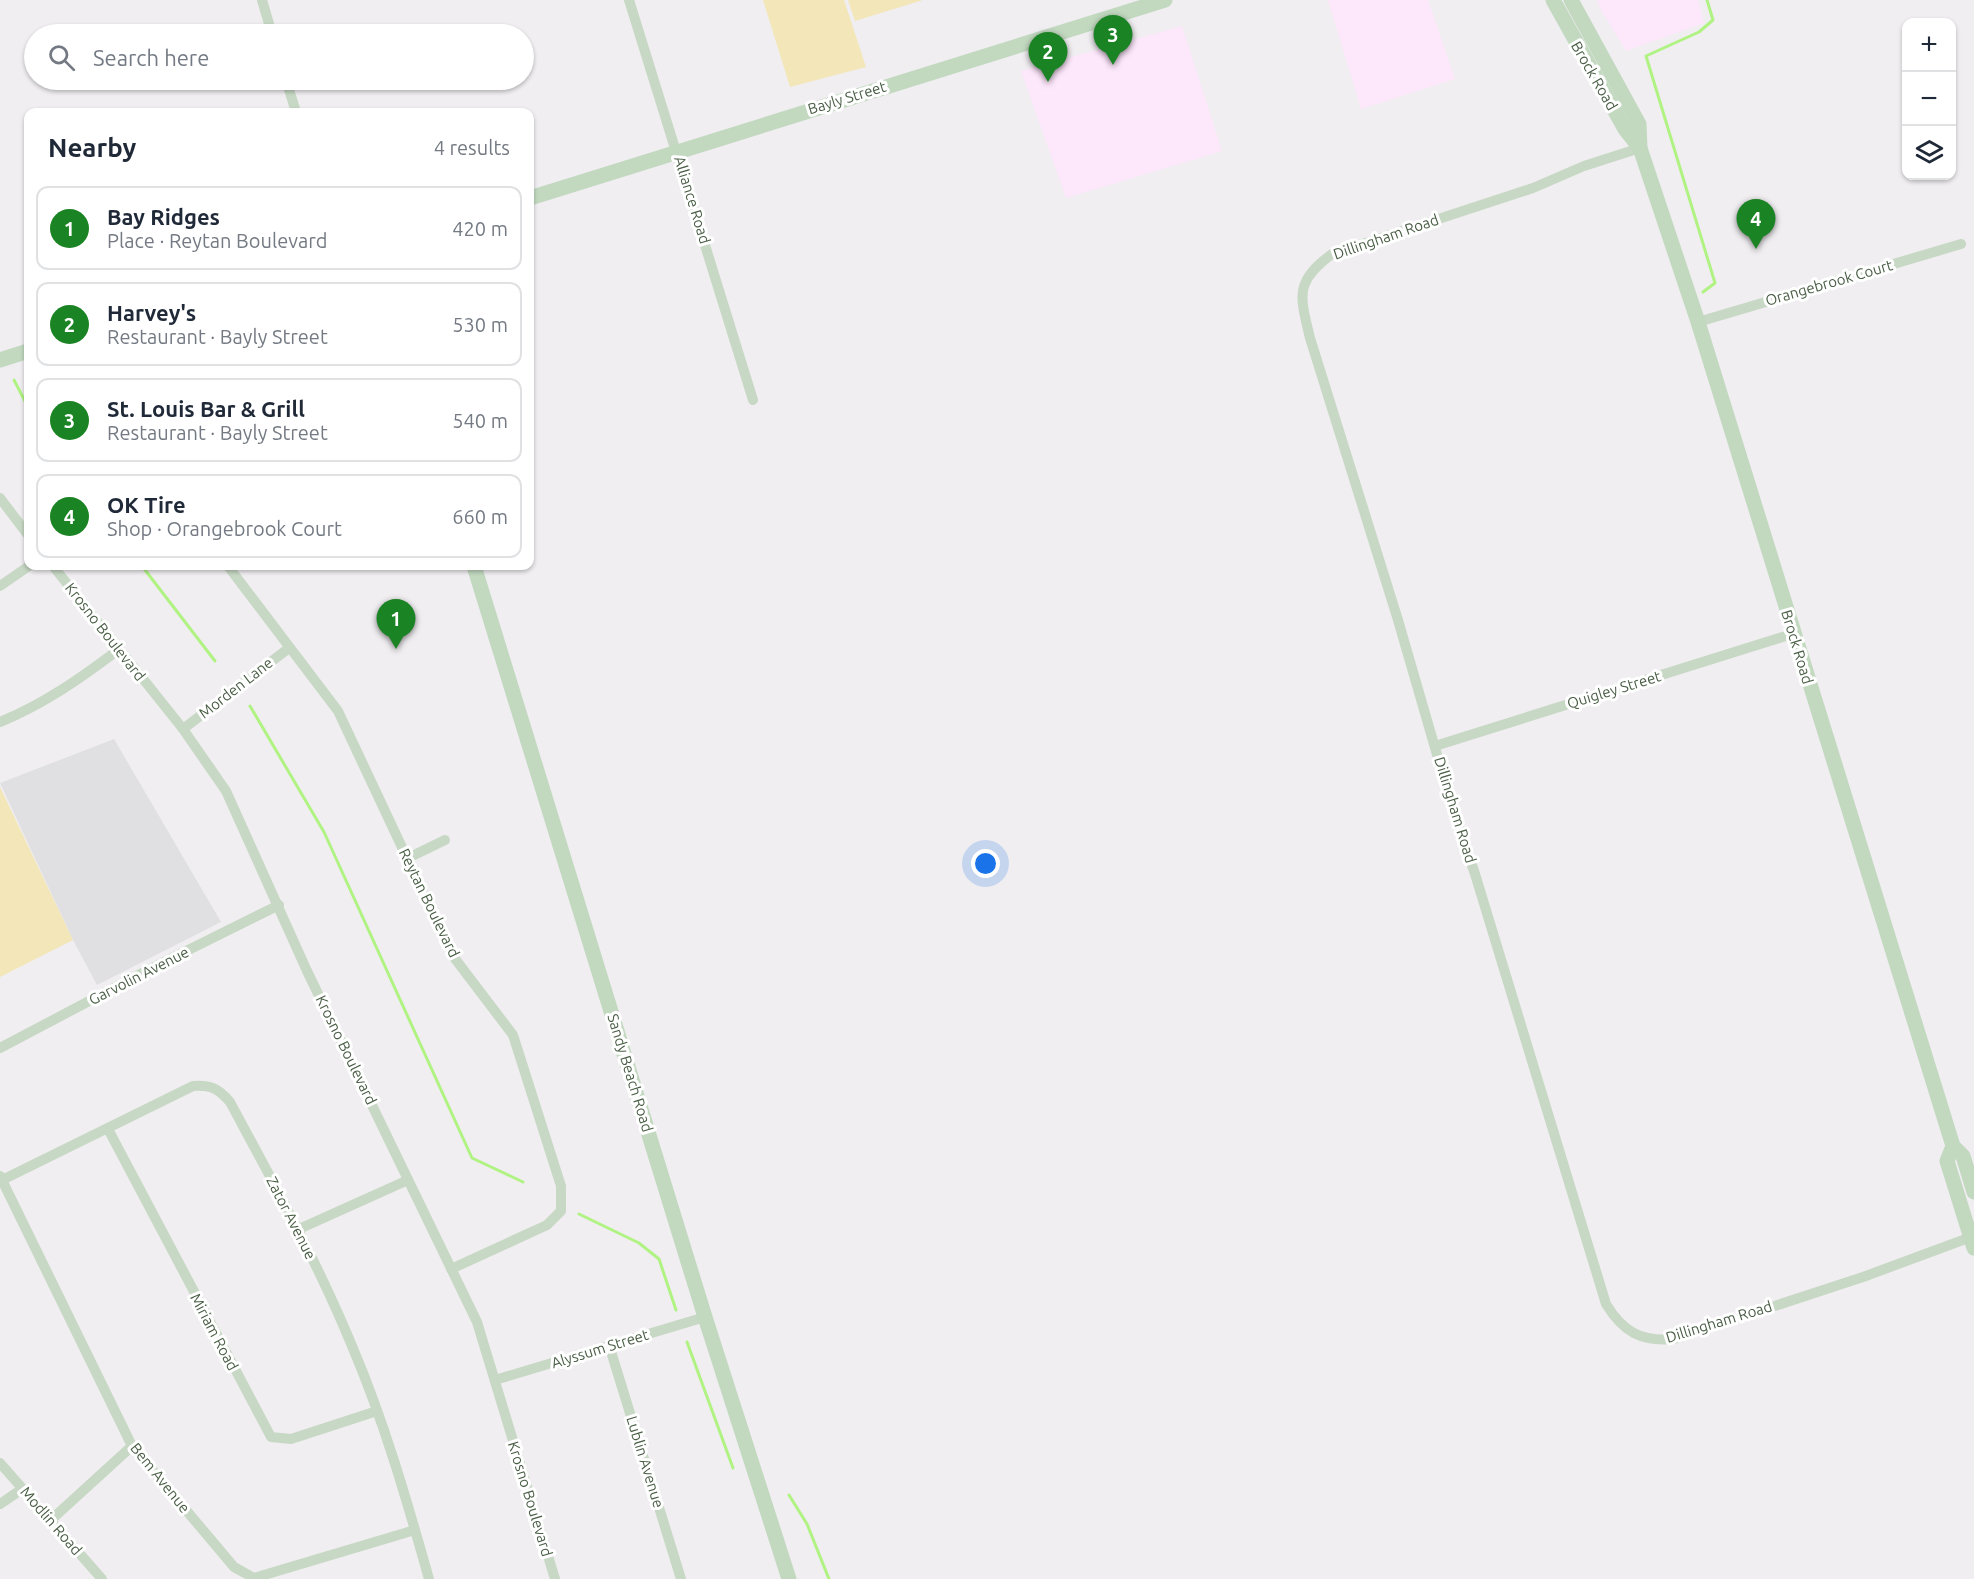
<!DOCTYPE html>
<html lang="en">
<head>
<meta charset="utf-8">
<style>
	:root { --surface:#fff; --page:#f6f6f7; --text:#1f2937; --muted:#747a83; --line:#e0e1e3; --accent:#1a8323 }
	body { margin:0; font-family:Ubuntu,sans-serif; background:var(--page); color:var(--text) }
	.controls { position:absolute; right:18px; top:18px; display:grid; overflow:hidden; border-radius:12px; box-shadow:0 2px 4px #0004 }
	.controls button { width:54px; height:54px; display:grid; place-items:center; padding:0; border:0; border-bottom:2px solid var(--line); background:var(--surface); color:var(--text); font:30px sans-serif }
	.you { position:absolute; left:986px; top:864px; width:21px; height:21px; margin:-15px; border:4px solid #fff; border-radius:50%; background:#1a73e8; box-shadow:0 0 0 9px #1a73e833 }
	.badge { display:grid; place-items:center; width:39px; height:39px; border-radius:50%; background:var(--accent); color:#fff; font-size:20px; font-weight:700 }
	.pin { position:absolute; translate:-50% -50px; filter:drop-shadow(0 2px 3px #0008) }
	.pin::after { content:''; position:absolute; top:32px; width:21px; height:18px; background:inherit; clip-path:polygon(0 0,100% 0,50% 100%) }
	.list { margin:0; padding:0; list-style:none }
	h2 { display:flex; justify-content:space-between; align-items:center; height:78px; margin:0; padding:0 24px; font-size:26px }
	h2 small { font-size:20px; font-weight:400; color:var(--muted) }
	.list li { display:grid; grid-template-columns:39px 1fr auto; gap:18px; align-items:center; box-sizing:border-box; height:84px; margin:0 12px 12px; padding:0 12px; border:2px solid var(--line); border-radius:12px }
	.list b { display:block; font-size:22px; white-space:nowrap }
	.list p { margin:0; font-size:20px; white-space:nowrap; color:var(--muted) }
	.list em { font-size:20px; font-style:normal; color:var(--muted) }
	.icon { flex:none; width:33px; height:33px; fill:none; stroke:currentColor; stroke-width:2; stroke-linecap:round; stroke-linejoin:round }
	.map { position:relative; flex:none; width:1974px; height:1579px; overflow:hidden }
	.search { position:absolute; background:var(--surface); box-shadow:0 2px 4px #0004; left:24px; top:24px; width:510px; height:66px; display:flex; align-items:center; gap:15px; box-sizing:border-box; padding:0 21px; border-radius:33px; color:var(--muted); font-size:22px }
	.panel { position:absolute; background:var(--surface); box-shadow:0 2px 4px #0004; left:24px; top:108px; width:510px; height:462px; border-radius:12px }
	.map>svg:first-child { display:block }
	.commercial { fill:#fde7fb }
	.education { fill:#e0e0e3 }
	.green { fill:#f3e6b9 }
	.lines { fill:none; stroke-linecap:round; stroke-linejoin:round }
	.stream { stroke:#b0f383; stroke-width:3 }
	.street { stroke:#c7d8c4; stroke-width:10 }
	.secondary { stroke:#c2d9c0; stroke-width:15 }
	.labels { text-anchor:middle; stroke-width:6; stroke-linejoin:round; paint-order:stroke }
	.street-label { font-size:15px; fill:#495e45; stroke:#fff }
</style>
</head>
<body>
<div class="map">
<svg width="1974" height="1579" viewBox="0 0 1974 1579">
	<rect width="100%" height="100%" fill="#f0eef1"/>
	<g class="commercial">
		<path d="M 1328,0 L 1428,0 L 1455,79 L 1361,109 Z"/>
		<path d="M 1597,0 L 1698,0 L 1704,23 L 1626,51 L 1600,8 Z"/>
		<path d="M 1182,26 L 1222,151 L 1066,198 L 1021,71 Z"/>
	</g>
	<path class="education" d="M 114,739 L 221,922 L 97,985 L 73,940 L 0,783 Z"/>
	<g class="green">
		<path d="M 763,0 L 844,0 L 866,67 L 790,87 Z"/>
		<path d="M 848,0 L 923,0 L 855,21 Z"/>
		<path d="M 0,787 L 73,940 L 0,977 Z"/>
	</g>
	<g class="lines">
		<g class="stream">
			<path d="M 1703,292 L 1715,283 L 1646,56 L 1699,32 L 1713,20 L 1707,0"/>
			<path d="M 14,380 L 28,407"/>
			<path d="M 142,566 L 215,661"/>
			<path d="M 250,706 L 324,832 L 472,1158 L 523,1182"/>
			<path d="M 579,1214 L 639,1243 L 659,1259 L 676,1310"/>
			<path d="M 687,1342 L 733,1468"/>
			<path d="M 789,1495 L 807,1524 L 829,1579"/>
		</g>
		<g class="street">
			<path d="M 262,0 L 272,34"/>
			<path d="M 629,0 L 753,400"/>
			<path d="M 286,80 L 296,112"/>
			<path d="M 1640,148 L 1584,166 L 1533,188 L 1332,254 C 1294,282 1300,296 1310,338 L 1398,620 L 1453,810 L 1475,874 L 1606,1304 C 1623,1332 1641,1342 1674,1339 L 1863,1277 L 1974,1236"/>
			<path d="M 1698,322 L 1961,244"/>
			<path d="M 0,498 L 28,535"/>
			<path d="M 53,566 L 183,729 L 226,791 L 307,971 L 477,1322 L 555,1579"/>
			<path d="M 228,566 L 338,711 L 453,956 L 513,1035 L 561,1186 L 561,1211 L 547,1225 L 451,1269"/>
			<path d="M 0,586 L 29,566"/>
			<path d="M 0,722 C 44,704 81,678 118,650"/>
			<path d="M 183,729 L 289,648"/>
			<path d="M 1435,746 L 1792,634"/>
			<path d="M 408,858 L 445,840"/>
			<path d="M 0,1048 L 148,970 L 279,905"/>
			<path d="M 108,1129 L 271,1437 L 291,1439 L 377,1411"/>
			<path d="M 0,1176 L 132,1446 L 234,1567 L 254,1578 L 415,1530"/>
			<path d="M 2,1180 L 193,1086 C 211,1085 218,1088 230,1102 C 273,1182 317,1261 352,1346 C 384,1421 407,1501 429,1579"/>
			<path d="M 299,1229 L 408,1180"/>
			<path d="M 609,1345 L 681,1579"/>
			<path d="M 495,1380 L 705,1317"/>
			<path d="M 0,1463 L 102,1579"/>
			<path d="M 0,1504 L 22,1489"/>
			<path d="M 52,1519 L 132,1446"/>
		</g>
		<g class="secondary">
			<path d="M 1553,0 L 1625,129 L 1640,148"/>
			<path d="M 1571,0 L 1639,124 L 1640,148 L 1698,322 L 1953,1146 L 1963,1156 L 1974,1192"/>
			<path d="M 530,198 L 1165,0"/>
			<path d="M 0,360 L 28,351"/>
			<path d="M 474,566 L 705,1317 L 789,1579"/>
			<path d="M 1953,1146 L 1947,1161 L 1974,1248"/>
		</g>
	</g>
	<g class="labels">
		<g class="street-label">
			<text transform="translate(1594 76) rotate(60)" y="5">Brock Road</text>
			<text transform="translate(847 98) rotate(-17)" y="5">Bayly Street</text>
			<text transform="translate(692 200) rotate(73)" y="5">Alliance Road</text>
			<text transform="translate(1386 237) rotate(-19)" y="5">Dillingham Road</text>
			<text transform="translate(1829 283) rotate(-16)" y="5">Orangebrook Court</text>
			<text transform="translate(105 632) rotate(52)" y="5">Krosno Boulevard</text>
			<text transform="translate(1797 647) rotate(73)" y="5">Brock Road</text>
			<text transform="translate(236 688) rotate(-38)" y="5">Morden Lane</text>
			<text transform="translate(1614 690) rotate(-17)" y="5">Quigley Street</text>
			<text transform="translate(1455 810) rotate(73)" y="5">Dillingham Road</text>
			<text transform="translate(429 903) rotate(64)" y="5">Reytan Boulevard</text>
			<text transform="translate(139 976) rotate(-27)" y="5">Garvolin Avenue</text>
			<text transform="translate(346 1050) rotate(64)" y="5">Krosno Boulevard</text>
			<text transform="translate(630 1073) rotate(73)" y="5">Sandy Beach Road</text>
			<text transform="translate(291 1218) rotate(63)" y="5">Zator Avenue</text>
			<text transform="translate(1719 1322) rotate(-17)" y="5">Dillingham Road</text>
			<text transform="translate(214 1332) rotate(62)" y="5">Miriam Road</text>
			<text transform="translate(600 1349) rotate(-17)" y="5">Alyssum Street</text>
			<text transform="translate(645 1462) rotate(73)" y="5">Lublin Avenue</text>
			<text transform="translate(160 1478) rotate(51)" y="5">Bem Avenue</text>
			<text transform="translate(530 1499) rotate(73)" y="5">Krosno Boulevard</text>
			<text transform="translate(51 1521) rotate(49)" y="5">Modlin Road</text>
		</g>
	</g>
</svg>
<div class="controls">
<button>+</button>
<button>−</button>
<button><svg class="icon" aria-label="layers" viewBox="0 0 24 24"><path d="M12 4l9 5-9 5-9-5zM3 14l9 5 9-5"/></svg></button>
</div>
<div class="you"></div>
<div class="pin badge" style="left:396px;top:649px">1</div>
<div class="pin badge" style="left:1048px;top:82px">2</div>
<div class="pin badge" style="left:1113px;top:65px">3</div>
<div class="pin badge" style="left:1756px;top:249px">4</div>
<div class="search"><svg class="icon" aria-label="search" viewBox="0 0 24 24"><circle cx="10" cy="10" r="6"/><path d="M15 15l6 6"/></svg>Search here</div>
<section class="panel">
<h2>Nearby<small>4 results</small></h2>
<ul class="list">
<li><span class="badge">1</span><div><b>Bay Ridges</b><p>Place · Reytan Boulevard</p></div><em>420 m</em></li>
<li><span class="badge">2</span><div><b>Harvey's</b><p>Restaurant · Bayly Street</p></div><em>530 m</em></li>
<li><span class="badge">3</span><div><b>St. Louis Bar &amp; Grill</b><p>Restaurant · Bayly Street</p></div><em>540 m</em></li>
<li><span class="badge">4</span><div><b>OK Tire</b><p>Shop · Orangebrook Court</p></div><em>660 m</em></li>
</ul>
</section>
</div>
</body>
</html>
